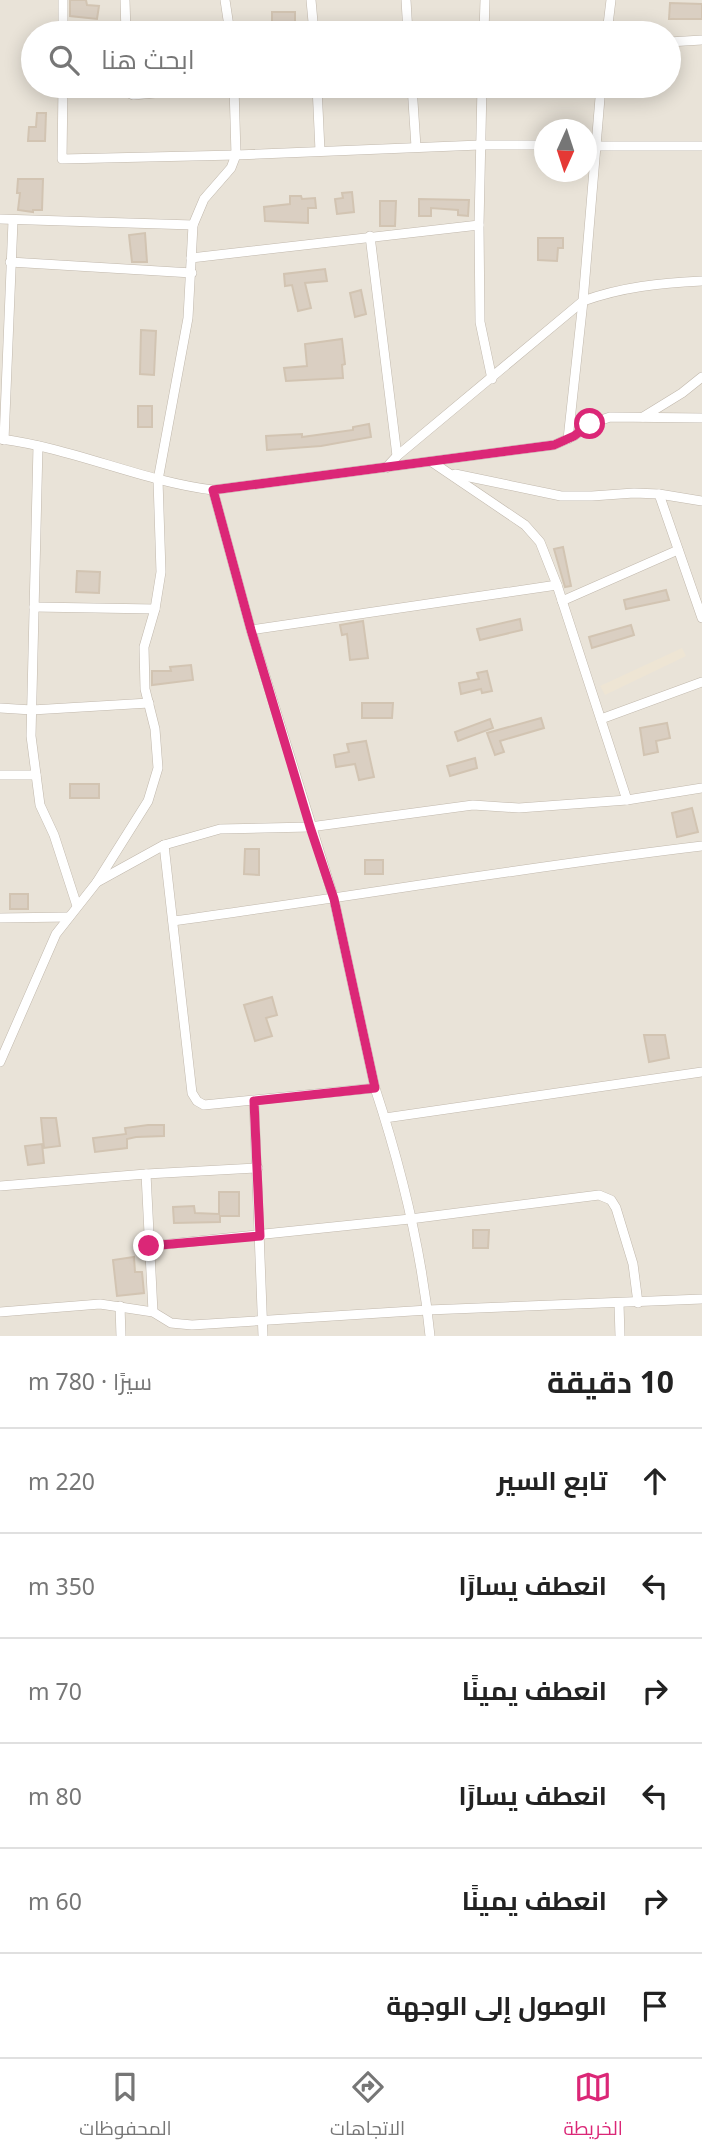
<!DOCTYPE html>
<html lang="ar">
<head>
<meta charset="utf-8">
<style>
	:root { --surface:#fff; --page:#f6f6f6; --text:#222; --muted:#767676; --line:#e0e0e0; --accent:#db2777 }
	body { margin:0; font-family:"Noto Sans",Cairo,sans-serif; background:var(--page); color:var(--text); direction:rtl }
	.compass { position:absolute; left:534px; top:119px; width:63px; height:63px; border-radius:50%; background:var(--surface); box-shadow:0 4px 18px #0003; rotate:183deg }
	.stop { position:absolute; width:21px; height:21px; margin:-16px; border:5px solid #db2777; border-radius:50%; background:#fff }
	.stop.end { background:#db2777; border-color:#fff; box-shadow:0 2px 7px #0008 }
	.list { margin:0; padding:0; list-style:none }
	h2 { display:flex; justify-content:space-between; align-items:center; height:91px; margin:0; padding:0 28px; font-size:30px }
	h2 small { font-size:23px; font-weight:400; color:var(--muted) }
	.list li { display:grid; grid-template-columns:46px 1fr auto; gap:21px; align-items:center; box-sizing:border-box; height:105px; padding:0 28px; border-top:2px solid var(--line) }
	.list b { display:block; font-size:26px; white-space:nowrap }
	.list em { font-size:23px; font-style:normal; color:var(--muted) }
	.icon { flex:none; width:38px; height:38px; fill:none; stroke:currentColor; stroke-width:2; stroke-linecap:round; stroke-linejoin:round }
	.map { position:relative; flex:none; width:702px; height:1336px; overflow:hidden; direction:ltr }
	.search { position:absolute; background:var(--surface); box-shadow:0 4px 18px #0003; left:21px; right:21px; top:21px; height:77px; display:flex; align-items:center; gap:18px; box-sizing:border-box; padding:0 24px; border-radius:38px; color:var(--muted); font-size:26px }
	.sheet { height:721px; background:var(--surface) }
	nav { display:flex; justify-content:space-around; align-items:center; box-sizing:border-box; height:98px; border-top:2px solid var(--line); background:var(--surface); font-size:19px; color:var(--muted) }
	nav a { display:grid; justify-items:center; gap:4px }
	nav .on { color:var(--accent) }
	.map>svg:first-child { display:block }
	.residential { fill:#e9e3d8; fill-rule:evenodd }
	.education { fill:#eee5d4 }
	.building { fill:#dacfc2; stroke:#d2c4b2; stroke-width:2 }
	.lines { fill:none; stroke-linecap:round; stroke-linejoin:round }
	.minor-casing { stroke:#c1b8ac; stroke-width:10 }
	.minor { stroke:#fff; stroke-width:9 }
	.route { stroke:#db2777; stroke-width:9 }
</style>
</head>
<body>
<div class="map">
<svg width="702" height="1336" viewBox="0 0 702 1336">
	<rect width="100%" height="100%" fill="#f5f1ea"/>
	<path class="residential" d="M 0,0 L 702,0 L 702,1336 L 0,1336 ZM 33,33 L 669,33 L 669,86 L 33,86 ZM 544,130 L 586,130 L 586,172 L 544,172 Z"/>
	<path class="education" d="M 682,648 L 686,656 L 605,695 L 600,686 Z"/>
	<g class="building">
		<path d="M 70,0 L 86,0 L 87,5 L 99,6 L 97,19 L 70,16 Z"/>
		<path d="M 670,3 L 702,4 L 702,19 L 669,19 Z"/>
		<rect x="272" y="12" width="23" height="18"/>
		<path d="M 37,113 L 46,113 L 45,141 L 28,141 L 29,127 L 36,127 Z"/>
		<path d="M 18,179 L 43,179 L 42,210 L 33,210 L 33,212 L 18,210 L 20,193 L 17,193 Z"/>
		<path d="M 352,192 L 354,212 L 337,214 L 335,199 L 343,198 L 342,193 Z"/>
		<path d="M 290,196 L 301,196 L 302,199 L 315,198 L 316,208 L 308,208 L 308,223 L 265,221 L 264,207 L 290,204 Z"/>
		<path d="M 419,199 L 469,200 L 468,216 L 458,215 L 458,210 L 431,208 L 431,216 L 419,216 Z"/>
		<path d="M 380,201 L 396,201 L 395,226 L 380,226 Z"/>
		<path d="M 145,233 L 147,262 L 132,262 L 129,235 Z"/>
		<path d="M 538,238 L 563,238 L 563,248 L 558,248 L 557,261 L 538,260 Z"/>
		<path d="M 325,269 L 327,281 L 305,283 L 311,308 L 298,311 L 292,285 L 285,286 L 284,274 Z"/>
		<path d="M 361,290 L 366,314 L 355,317 L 350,293 Z"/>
		<path d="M 141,330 L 156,331 L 154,375 L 140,374 Z"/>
		<path d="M 342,339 L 345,364 L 342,365 L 343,378 L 286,381 L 284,368 L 307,366 L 305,344 Z"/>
		<rect x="138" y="406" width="14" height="21"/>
		<path d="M 369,424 L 371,437 L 321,446 L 267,450 L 266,436 L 302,434 L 302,437 L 353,430 L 353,427 Z"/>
		<path d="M 563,547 L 571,586 L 565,587 L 554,549 Z"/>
		<path d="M 77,571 L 100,572 L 99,593 L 76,592 Z"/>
		<path d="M 666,590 L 669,600 L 626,609 L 624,600 Z"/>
		<path d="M 520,619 L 522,630 L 480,640 L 477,629 Z"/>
		<path d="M 363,621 L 368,658 L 350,660 L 347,634 L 342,635 L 340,625 Z"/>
		<path d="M 631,625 L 634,635 L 592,648 L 589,637 Z"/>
		<path d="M 191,665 L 193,680 L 152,685 L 152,671 L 171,671 L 170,667 Z"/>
		<path d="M 487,671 L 492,691 L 482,693 L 481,689 L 461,694 L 459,683 L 479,679 L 477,673 Z"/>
		<path d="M 362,703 L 393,703 L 392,718 L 362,718 Z"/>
		<path d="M 541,718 L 544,728 L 500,741 L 504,752 L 495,755 L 487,733 Z"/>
		<path d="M 490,719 L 493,728 L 458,741 L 455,732 Z"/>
		<path d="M 667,723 L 670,738 L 656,741 L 658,752 L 644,755 L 640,728 Z"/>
		<path d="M 366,741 L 374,777 L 359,780 L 355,764 L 336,767 L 334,755 L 349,752 L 347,744 Z"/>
		<path d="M 475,758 L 477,768 L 450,776 L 447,766 Z"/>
		<rect x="70" y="784" width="29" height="14"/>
		<path d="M 692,808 L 698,832 L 677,837 L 672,813 Z"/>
		<path d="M 245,849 L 259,849 L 259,875 L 244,874 Z"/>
		<rect x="365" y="860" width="18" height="14"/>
		<rect x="10" y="894" width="18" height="15"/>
		<path d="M 272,997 L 277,1015 L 266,1018 L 272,1036 L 255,1041 L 244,1005 Z"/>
		<path d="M 644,1035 L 665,1035 L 669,1058 L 649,1062 Z"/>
		<path d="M 41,1118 L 56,1118 L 60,1146 L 44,1148 Z"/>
		<path d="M 148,1125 L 164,1125 L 164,1136 L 136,1137 L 127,1139 L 127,1148 L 95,1152 L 93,1138 L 126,1134 L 125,1128 Z"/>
		<path d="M 42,1144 L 44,1163 L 28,1165 L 25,1146 Z"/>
		<path d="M 219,1192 L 239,1192 L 239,1216 L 220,1216 L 220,1222 L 174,1223 L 173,1207 L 194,1206 L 195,1213 L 219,1214 Z"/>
		<path d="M 473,1230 L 489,1230 L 488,1248 L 473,1248 Z"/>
		<path d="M 134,1257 L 135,1272 L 142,1272 L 144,1293 L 117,1296 L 113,1260 Z"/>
	</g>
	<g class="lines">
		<g class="minor-casing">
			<g id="minor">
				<path d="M 125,0 L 126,33"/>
				<path d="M 225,0 L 230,33"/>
				<path d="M 311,0 L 314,33"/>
				<path d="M 406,0 L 408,33"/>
				<path d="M 63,33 L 63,0"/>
				<path d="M 484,33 L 485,0"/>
				<path d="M 607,33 L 611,0"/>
				<path d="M 669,42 L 702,40"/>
				<path d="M 63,86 L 62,159 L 236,155 L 480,145 L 544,145"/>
				<path d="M 127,86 L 127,92 L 133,95 L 231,86"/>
				<path d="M 317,86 L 320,151"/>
				<path d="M 412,86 L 416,147"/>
				<path d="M 482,86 L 479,225 L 480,322 L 492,379"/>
				<path d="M 586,146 L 702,146"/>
				<path d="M 0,219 L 193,225"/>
				<path d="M 370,236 L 397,456"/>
				<path d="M 191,258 L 479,225"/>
				<path d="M 10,262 L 192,273"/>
				<path d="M 643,417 L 682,393 L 702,377"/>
				<path d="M 0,439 C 73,448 141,481 213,490 L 554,445 L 574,436 L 590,424 L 610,417 L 702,418"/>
				<path d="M 568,439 L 583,301 L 601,86"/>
				<path d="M 4,440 L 13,221"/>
				<path d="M 38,446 L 31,736 L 40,805 L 54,835 L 77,906"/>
				<path d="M 432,462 L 525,525 L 540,542 L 557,585 L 627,800"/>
				<path d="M 386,468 L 397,456 L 583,301 C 622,287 660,283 702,281"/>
				<path d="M 455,474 L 561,496 L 592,496 L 634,493 L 659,494 L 702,501"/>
				<path d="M 213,490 L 251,630 L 334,899 L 375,1088 C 401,1167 422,1253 430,1336"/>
				<path d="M 659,494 L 702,618"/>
				<path d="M 562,601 L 678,550"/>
				<path d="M 34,607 L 155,609"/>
				<path d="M 251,630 L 557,585"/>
				<path d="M 0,708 L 32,710 L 149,703"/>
				<path d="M 601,719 L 702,682"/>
				<path d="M 0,775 L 36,775"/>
				<path d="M 164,845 L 192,1093 L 197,1101 L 204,1105 L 375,1088"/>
				<path d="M 97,882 L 148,801 L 158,768 L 155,729 L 145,689 L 144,647 L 155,609 L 161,572 L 158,480 L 188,318 L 193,225 L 204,199 L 231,168 L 236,155 L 234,86"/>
				<path d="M 0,918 L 69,917"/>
				<path d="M 173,921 C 349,897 525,867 702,846"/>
				<path d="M 0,1062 L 56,934 L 97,882 L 164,845 L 220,829 L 310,827 L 473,805 L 519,808 L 627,800 L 702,788"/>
				<path d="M 254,1101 L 263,1336"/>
				<path d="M 385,1118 L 702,1072"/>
				<path d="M 146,1174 L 153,1312"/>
				<path d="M 0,1186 L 146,1174 L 258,1168"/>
				<path d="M 149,1246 L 410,1219 L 599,1195 L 611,1200 L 616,1208 L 633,1264 L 638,1303"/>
				<path d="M 619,1304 L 620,1336"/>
				<path d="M 120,1306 L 121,1336"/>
				<path d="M 0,1312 L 100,1304 L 153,1312 L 171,1323 L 192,1325 L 428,1310 L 702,1299"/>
			</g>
		</g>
		<use href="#minor" class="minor"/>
	</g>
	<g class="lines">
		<path class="route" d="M 149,1246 L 260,1236 L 254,1101 L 375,1088 L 334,899 L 310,827 L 251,630 L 213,490 L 554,445 L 574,436 L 590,424"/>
	</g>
</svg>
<svg class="compass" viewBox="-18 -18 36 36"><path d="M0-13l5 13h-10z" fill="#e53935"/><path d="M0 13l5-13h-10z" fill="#767676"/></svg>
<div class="stop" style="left:590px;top:424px"></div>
<div class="stop end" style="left:149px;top:1246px"></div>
<div class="search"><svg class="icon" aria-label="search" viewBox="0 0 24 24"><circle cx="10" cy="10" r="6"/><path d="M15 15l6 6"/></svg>ابحث هنا</div>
</div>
<section class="sheet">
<h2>10 دقيقة<small>سيرًا · 780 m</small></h2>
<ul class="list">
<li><svg class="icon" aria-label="ahead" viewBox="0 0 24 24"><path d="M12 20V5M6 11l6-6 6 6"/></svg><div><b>تابع السير</b></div><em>220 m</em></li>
<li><svg class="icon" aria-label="left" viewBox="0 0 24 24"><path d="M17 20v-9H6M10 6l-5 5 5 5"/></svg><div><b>انعطف يسارًا</b></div><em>350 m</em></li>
<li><svg class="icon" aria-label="right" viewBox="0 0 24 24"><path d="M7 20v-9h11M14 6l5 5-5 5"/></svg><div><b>انعطف يمينًا</b></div><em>70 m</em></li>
<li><svg class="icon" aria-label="left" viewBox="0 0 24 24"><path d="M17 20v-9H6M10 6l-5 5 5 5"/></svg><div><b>انعطف يسارًا</b></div><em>80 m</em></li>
<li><svg class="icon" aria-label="right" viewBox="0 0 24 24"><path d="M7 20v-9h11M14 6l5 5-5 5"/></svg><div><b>انعطف يمينًا</b></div><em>60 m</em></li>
<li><svg class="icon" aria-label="arrive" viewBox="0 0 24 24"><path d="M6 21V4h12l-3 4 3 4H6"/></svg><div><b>الوصول إلى الوجهة</b></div></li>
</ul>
</section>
<nav>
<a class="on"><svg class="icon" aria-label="map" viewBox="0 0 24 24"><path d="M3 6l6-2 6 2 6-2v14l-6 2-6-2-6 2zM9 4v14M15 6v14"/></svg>الخريطة</a>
<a><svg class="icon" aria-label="directions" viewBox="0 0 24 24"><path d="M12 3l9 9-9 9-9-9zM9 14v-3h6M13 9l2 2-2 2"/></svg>الاتجاهات</a>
<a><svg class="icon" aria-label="saved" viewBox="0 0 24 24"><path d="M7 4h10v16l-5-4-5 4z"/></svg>المحفوظات</a>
</nav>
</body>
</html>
